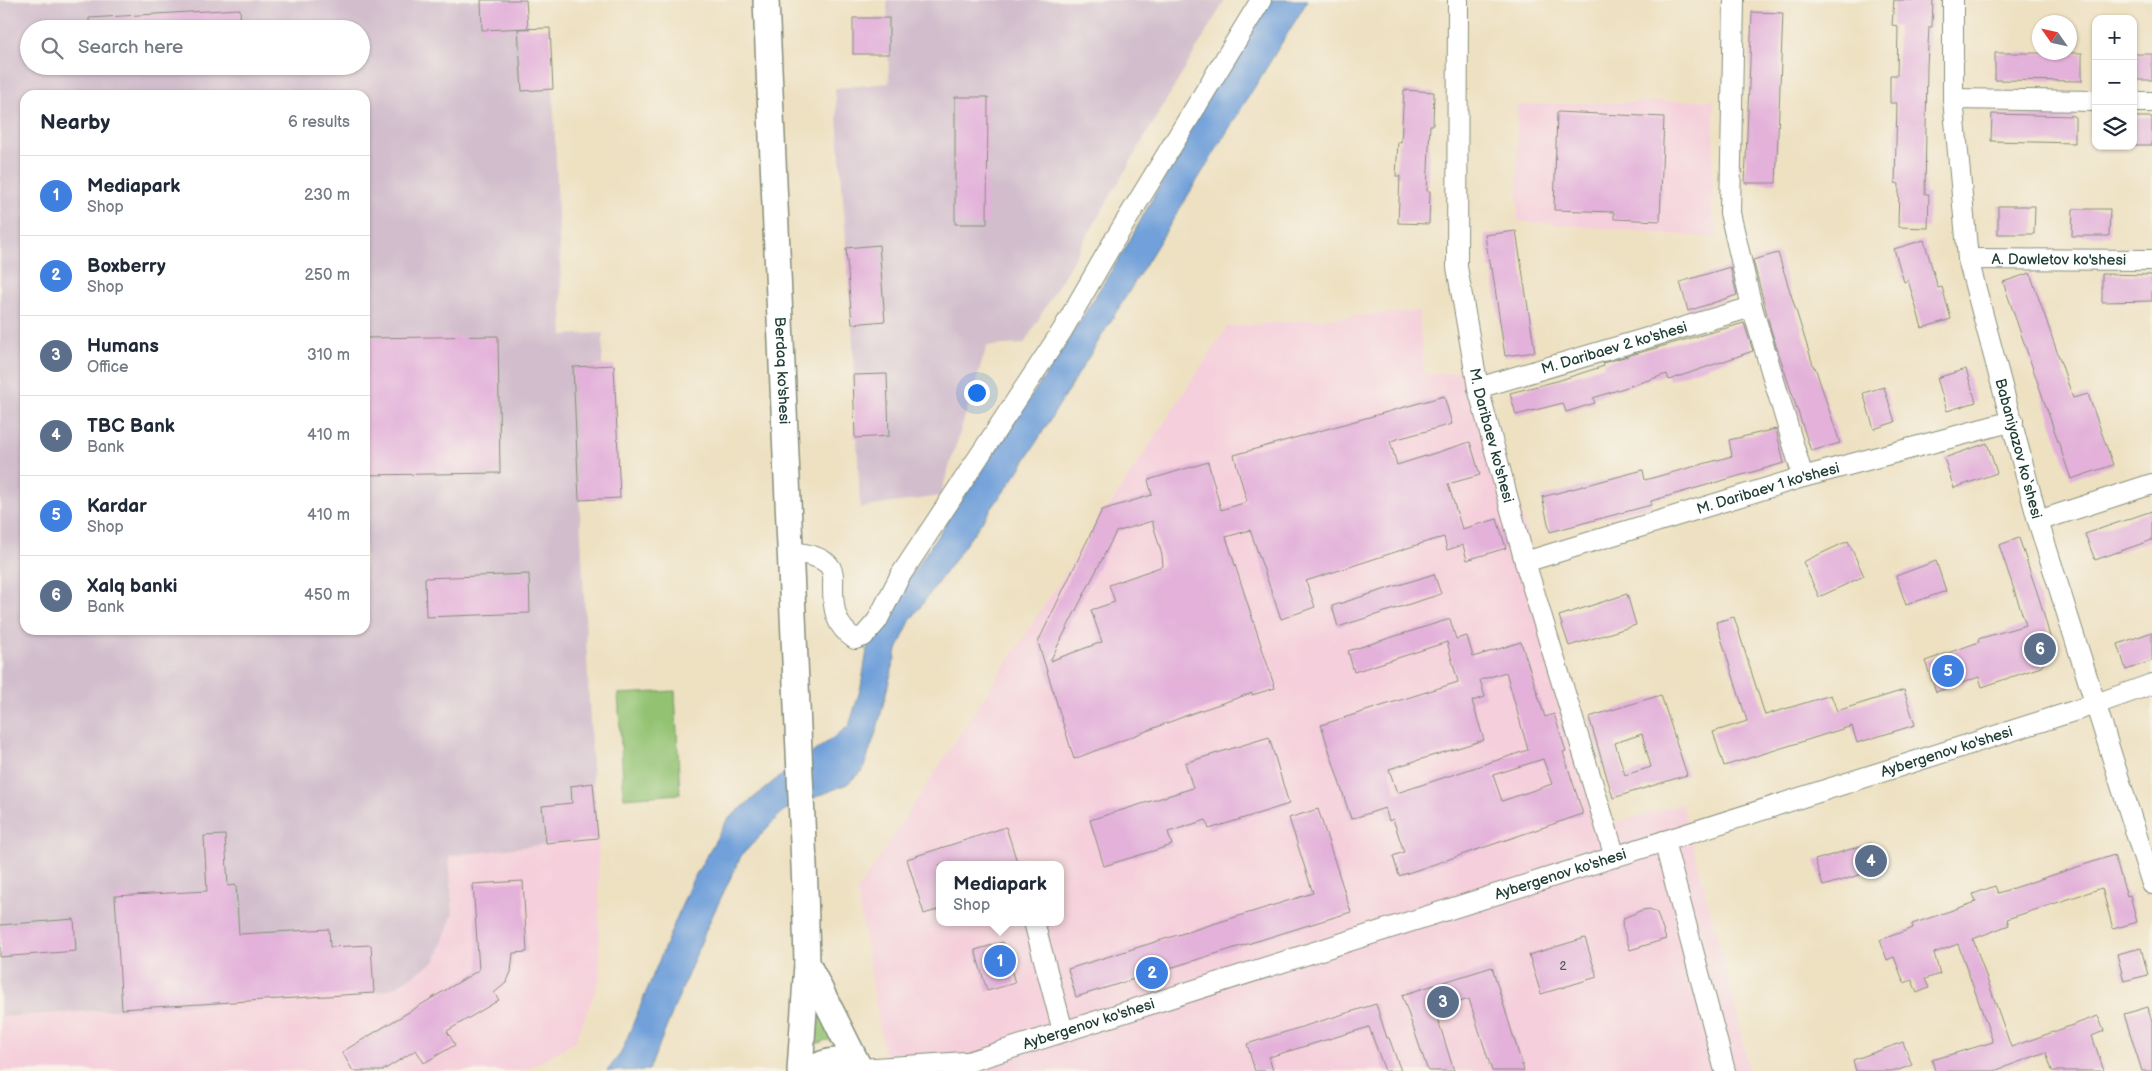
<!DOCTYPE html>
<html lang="en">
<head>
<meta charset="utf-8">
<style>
	:root { --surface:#fff; --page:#f6f6f7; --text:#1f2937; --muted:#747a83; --line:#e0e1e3; --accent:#b5179e }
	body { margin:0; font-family:"Balsamiq Sans",sans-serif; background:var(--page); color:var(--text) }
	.controls { position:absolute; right:15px; top:15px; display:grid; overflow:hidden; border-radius:10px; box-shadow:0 1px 4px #0004 }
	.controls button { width:45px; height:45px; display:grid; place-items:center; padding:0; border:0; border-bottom:1px solid var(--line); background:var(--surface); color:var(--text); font:25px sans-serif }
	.compass { position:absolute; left:2032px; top:15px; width:45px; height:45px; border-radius:50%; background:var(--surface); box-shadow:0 1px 4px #0004; rotate:304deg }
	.you { position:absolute; left:976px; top:392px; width:18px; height:18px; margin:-12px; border:4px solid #fff; border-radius:50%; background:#1a73e8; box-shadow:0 0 0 8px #1a73e833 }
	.badge { display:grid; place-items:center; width:32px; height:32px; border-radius:50%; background:var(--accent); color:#fff; font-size:16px; font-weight:700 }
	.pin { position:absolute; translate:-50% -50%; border:2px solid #fff; box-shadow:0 1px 5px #0006 }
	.popup { position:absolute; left:936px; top:861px; width:128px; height:65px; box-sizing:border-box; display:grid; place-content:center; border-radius:10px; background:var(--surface); filter:drop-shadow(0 1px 4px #0005); font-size:16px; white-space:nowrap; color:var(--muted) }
	.popup b { font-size:19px; color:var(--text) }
	.popup::after { content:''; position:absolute; left:50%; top:100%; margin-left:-10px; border:10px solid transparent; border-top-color:var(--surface) }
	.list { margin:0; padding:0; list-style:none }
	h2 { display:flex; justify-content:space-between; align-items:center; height:65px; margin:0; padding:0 20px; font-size:21px }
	h2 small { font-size:16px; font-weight:400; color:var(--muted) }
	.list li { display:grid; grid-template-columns:32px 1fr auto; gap:15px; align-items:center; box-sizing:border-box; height:80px; padding:0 20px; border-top:1px solid var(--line) }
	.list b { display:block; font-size:19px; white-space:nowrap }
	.list p { margin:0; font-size:16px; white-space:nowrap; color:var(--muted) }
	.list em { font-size:16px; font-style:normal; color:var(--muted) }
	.icon { flex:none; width:28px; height:28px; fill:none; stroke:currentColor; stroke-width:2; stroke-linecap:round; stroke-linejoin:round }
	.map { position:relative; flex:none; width:2152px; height:1071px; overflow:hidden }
	.search { position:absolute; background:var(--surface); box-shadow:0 1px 4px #0004; left:20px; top:20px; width:350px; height:55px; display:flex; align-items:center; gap:12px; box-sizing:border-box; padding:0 18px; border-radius:28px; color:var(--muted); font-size:19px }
	.panel { position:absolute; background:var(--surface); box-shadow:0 1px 4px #0004; left:20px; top:90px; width:350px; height:545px; border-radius:15px }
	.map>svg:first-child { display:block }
	.built { fill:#f5cfdb; fill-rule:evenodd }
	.industrial { fill:#d1bdcc; fill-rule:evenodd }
	.green { fill:#93c372; stroke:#598053 }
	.water { fill:#71a0da; stroke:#486e87 }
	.building { fill:#e3b1da; fill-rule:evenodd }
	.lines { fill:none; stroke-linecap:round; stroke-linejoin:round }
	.minor-casing { stroke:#868f7b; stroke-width:22 }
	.major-casing { stroke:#868f7b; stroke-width:28 }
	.minor { stroke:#fff; stroke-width:20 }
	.major { stroke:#fff; stroke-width:25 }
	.labels { text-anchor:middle; stroke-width:4; stroke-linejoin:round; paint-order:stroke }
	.number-label { font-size:12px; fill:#505a5e }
	.street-label { font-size:15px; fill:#1f3d34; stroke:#f7f3e8 }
</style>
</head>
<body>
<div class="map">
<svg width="2152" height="1071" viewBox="0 0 2152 1071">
	<rect width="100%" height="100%" fill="#f7f3e8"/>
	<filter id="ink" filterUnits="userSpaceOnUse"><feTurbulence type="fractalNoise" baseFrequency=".02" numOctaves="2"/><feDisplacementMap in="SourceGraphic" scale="10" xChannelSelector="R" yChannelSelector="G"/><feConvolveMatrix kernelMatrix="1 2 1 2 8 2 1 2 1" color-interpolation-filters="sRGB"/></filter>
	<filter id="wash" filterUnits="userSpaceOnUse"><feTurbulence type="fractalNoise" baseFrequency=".0096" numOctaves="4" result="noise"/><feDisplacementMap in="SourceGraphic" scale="20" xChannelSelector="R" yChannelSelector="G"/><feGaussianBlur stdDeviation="1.12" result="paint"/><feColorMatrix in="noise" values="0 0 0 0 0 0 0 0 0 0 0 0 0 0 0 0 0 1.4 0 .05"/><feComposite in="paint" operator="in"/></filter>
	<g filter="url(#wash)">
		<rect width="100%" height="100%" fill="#eee1c2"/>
		<g class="built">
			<path d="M 1714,100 L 1712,212 L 1717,238 L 1518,221 L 1517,105 Z"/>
			<path d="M 1419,311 L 1424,374 L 1482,372 L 1608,825 L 1682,804 L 1731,988 L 1749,1071 L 887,1071 L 857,891 L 1227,327 ZM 940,865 L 1060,865 L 1060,922 L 940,922 Z"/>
			<path d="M 598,838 L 600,979 L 575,1042 L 524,1071 L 0,1071 L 0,1017 L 122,1009 L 453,914 L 449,856 Z"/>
		</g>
		<g class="industrial">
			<path d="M 0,0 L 481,0 L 482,30 L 518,28 L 522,91 L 553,89 L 563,335 L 603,333 L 602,365 L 573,367 L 593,783 L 598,838 L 449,856 L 453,914 L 435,961 L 394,988 L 374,993 L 0,1017 ZM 29,29 L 361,29 L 361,66 L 29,66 ZM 25,95 L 365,95 L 365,338 L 498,336 L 500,472 L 365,475 L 365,630 L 25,630 Z"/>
			<path d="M 887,0 L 1225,0 L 1024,344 L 987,346 L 940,496 L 860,508 L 852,323 L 835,88 L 889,83 Z"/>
		</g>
		<g class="green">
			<path d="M 675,691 L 680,794 L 624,798 L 618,694 Z"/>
			<path d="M 821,1014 L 838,1042 L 826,1040 L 813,1046 Z"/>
		</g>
		<path class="water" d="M 1261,0 L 1308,0 L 1018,472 L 910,621 L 897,650 L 877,729 L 863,770 L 847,784 L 783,811 L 741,856 L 708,925 L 649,1070 L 607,1071 L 621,1053 L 691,883 L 727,820 L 774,781 L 849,726 L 861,687 L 869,638 L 1047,373 L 1125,249 Z"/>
		<g id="blocks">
			<g class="building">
				<path d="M 481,0 L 526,0 L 528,28 L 482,30 Z"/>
				<path d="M 1894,0 L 1933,0 L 1932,27 L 1929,27 L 1927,66 L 1925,194 L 1929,194 L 1928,228 L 1898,227 L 1899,184 L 1895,183 L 1897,103 L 1890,103 L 1890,75 L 1897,75 L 1898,26 L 1892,25 Z"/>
				<path d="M 240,9 L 241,29 L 89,29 L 89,18 Z"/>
				<path d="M 1752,12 L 1783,13 L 1776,183 L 1745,183 Z"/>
				<rect x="853" y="18" width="36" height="36"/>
				<path d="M 550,28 L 553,89 L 522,91 L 518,29 Z"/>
				<path d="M 1995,53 L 2082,53 L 2082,81 L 1995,80 Z"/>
				<rect x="2133" y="54" width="19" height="26"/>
				<path d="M 1404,90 L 1434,92 L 1433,125 L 1430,125 L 1427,191 L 1430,191 L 1429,224 L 1398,223 L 1400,176 L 1396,176 L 1398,142 L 1401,142 Z"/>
				<path d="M 955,97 L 988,97 L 987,224 L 955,224 Z"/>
				<path d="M 1557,112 L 1664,117 L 1660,221 L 1614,219 L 1614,212 L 1554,210 Z"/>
				<path d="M 1992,114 L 2075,116 L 2075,143 L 1991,141 Z"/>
				<rect x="2133" y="117" width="19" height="28"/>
				<path d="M 1998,206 L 2035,206 L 2034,234 L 1998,234 Z"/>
				<path d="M 2073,209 L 2110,209 L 2109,236 L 2072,236 Z"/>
				<path d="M 1516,231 L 1535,352 L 1505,356 L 1492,268 L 1490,269 L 1485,235 Z"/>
				<path d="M 1924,240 L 1938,288 L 1942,287 L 1951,319 L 1922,328 L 1908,280 L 1904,282 L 1894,249 Z"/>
				<path d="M 879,245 L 885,321 L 852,324 L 846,248 Z"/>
				<path d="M 1778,253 L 1814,368 L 1815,367 L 1840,443 L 1811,451 L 1771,330 L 1753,260 Z"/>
				<path d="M 1730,267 L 1737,295 L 1688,311 L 1680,282 Z"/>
				<path d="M 2030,273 L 2073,398 L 2088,394 L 2113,465 L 2071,479 L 2003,282 Z"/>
				<path d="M 2102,274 L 2152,275 L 2152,301 L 2102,302 Z"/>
				<path d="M 1744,323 L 1753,351 L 1669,380 L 1667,374 L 1593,398 L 1595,403 L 1566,412 L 1563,403 L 1516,415 L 1510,393 L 1557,381 L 1604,366 L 1603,363 Z"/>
				<path d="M 498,336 L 500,473 L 365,475 L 365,338 Z"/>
				<path d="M 614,365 L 620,498 L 579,500 L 573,367 Z"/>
				<path d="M 1966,369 L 1976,402 L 1947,411 L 1937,378 Z"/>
				<path d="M 887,374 L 889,436 L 855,438 L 853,375 Z"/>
				<path d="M 1884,387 L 1895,422 L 1874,429 L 1863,393 Z"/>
				<path d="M 1444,396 L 1452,424 L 1390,441 L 1397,465 L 1470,442 L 1480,475 L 1448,484 L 1462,529 L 1497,519 L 1506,548 L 1467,560 L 1463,545 L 1447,550 L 1444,537 L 1426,542 L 1306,581 L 1315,607 L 1281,619 L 1250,530 L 1226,537 L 1275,688 L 1252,695 L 1252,693 L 1193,713 L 1074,759 L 1038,642 L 1102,510 L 1152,495 L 1148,480 L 1208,462 L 1221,510 L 1247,502 L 1234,455 ZM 1152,521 L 1162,555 L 1163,566 L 1109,585 L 1115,602 L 1091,610 L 1102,642 L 1050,661 L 1116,532 Z"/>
				<path d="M 1776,429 L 1784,463 L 1651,501 L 1651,505 L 1550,532 L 1542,497 L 1643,470 L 1645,480 L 1732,456 L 1729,440 Z"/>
				<path d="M 1987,443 L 1997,473 L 1954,488 L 1944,458 Z"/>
				<path d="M 2152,511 L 2152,540 L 2095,560 L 2085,534 Z"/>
				<path d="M 2019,538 L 2040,601 L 2054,651 L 2041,667 L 1982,687 L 1979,677 L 1936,692 L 1925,661 L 1979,642 L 1978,639 L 2026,625 L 1999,545 Z"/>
				<path d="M 1848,541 L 1864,576 L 1819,597 L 1803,562 Z"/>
				<path d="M 1936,561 L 1946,591 L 1906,605 L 1896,576 Z"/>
				<path d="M 529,574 L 530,613 L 426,617 L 425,578 Z"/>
				<path d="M 1434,574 L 1441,594 L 1338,627 L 1332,606 Z"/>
				<path d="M 1627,594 L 1636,625 L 1569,646 L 1559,616 Z"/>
				<path d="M 1734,617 L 1765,715 L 1831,695 L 1837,711 L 1904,690 L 1915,725 L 1857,743 L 1852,726 L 1724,766 L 1713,732 L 1747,721 L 1716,622 Z"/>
				<path d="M 1450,619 L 1456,639 L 1467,636 L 1473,657 L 1521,642 L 1545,717 L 1554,714 L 1566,751 L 1563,752 L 1583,814 L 1399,876 L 1393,856 L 1404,852 L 1393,819 L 1389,821 L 1385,808 L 1351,819 L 1321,725 L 1458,682 L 1447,642 L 1354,672 L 1348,651 ZM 1506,672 L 1528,750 L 1397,793 L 1389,769 L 1484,740 L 1472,701 L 1485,697 L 1480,680 ZM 1543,759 L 1552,784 L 1502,801 L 1493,775 Z"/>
				<path d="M 2152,632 L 2152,661 L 2126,670 L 2118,644 Z"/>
				<path d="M 1661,695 L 1687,775 L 1613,798 L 1589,717 ZM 1642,734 L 1651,767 L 1625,775 L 1615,743 Z"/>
				<path d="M 1269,737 L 1289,804 L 1209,829 L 1206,820 L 1168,832 L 1172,845 L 1104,866 L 1090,820 L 1193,788 L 1185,763 Z"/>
				<path d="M 593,783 L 598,838 L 546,843 L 542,806 L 572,803 L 571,786 Z"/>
				<path d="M 1318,809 L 1351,912 L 1076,997 L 1068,969 L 1313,893 L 1289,818 Z"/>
				<path d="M 1006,827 L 1018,865 L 940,865 L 940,909 L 924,914 L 907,859 Z"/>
				<path d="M 225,835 L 228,886 L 236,885 L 239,934 L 329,929 L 330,947 L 371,945 L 374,993 L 122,1009 L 115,896 L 207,891 L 204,836 Z"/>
				<path d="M 1871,843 L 1879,869 L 1823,886 L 1815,860 Z"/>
				<path d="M 2114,855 L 2127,896 L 2130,895 L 2137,922 L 2113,929 L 2102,888 L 2007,919 L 2009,925 L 1973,939 L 2011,1047 L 2098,1016 L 2104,1031 L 2092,1036 L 2104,1071 L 2052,1071 L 2046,1052 L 1994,1071 L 1935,1071 L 1932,1060 L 1993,1042 L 1958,944 L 1934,953 L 1940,974 L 1925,979 L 1929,988 L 1917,993 L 1912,980 L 1904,983 L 1894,957 L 1887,960 L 1880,940 L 1913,928 L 1912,924 L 1976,902 L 1973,894 L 1995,886 L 1998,893 Z"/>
				<path d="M 523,881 L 527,952 L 513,953 L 511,972 L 506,983 L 494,993 L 499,1000 L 447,1031 L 455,1045 L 424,1063 L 416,1050 L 382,1071 L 353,1071 L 342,1052 L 479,970 L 473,884 Z"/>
				<path d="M 1650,909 L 1657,913 L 1666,939 L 1630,950 L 1622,925 L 1624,918 L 1642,910 Z"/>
				<path d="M 74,919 L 76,951 L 0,957 L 0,925 Z"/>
				<path d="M 1585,938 L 1597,977 L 1541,994 L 1529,955 Z"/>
				<path d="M 1003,942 L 1015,983 L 987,991 L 975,950 Z"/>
				<path d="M 2141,948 L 2148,975 L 2124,981 L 2117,954 Z"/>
				<path d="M 1492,967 L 1524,1071 L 1492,1071 L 1469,999 L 1435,1010 L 1454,1071 L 1428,1071 L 1402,995 Z"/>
				<path d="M 1376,1004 L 1387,1038 L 1389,1038 L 1401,1071 L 1385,1071 L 1369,1027 L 1269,1057 L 1273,1071 L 1255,1071 L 1247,1044 Z"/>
				<path d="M 2148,1007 L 2152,1022 L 2152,1071 L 2142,1071 L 2124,1014 Z"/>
				<path d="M 1903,1042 L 1912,1065 L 1896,1071 L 1856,1071 L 1853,1060 Z"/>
			</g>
		</g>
	</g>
	<g filter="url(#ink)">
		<use href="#blocks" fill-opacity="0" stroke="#868f7b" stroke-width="1"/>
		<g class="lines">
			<g class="minor-casing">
				<g id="minor">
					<path id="s1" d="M 1458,0 L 1457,267 L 1478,388 L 1525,562 L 1615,857"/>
					<path d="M 1734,0 L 1730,213 L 1752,307 L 1803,477"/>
					<path id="s2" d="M 1953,0 L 1953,99 L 1968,259 L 2038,521 L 2152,884"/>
					<path d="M 1953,99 L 2096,101"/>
					<path d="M 2133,102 L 2152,102"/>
					<path id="s3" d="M 1968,259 L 2152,260"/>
					<path id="s4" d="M 1478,388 L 1752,307"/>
					<path d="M 2038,521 L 2152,484"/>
					<path d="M 791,552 C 803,553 828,557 832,571 C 834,576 833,583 833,587 C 833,609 835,626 855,639 L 864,636 L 877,621 L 900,576 L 1062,331 L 1115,239 L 1261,0"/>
					<path id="s5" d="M 1525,562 L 1803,477 L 2013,421"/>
					<path d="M 1664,841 L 1725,1071"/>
					<path d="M 1034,922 L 1063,1031"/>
					<path d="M 860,1069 L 966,1062"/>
					<path id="s6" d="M 952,1071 L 968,1062 L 2096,704 L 2152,684"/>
				</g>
			</g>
			<g class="major-casing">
				<g id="major">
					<path id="s7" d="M 766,0 L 805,888 L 807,963 L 800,1071"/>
					<path d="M 807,963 L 860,1069"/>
					<path d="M 809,1071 C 826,1059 846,1056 862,1071"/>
				</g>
			</g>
			<use href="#minor" class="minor"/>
			<use href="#major" class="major"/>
		</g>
	</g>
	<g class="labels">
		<g class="number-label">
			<text x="1563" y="970">2</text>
		</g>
		<g class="street-label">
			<text dy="5" stroke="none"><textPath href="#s3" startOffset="91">A. Dawletov ko'shesi</textPath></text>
			<text dy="5" stroke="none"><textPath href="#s4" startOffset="142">M. Daribaev 2 ko'shesi</textPath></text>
			<text dy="5" stroke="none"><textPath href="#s7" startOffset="371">Berdaq ko'shesi</textPath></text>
			<text dy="5" stroke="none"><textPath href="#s1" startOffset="439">M. Daribaev ko'shesi</textPath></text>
			<text dy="5" stroke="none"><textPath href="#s2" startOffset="456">Babaniyazov ko‘shesi</textPath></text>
			<text dy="5" stroke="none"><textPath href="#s5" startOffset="254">M. Daribaev 1 ko'shesi</textPath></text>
			<text dy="5" stroke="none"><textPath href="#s6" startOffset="1045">Aybergenov ko'shesi</textPath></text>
			<text dy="5" stroke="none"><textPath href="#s6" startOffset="640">Aybergenov ko'shesi</textPath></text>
			<text dy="5" stroke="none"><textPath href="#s6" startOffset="145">Aybergenov ko'shesi</textPath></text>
		</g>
	</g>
</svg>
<div class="controls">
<button>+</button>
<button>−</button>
<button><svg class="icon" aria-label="layers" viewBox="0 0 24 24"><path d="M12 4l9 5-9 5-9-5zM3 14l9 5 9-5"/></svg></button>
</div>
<svg class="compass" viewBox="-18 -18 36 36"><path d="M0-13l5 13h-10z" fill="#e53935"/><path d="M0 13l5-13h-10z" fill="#747a83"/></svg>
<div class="you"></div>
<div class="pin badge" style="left:1000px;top:961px;background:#3f7fe0">1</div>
<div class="popup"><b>Mediapark</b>Shop</div>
<div class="pin badge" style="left:1152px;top:973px;background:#3f7fe0">2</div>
<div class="pin badge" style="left:1443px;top:1002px;background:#5c6f8a">3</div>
<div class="pin badge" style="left:1871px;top:861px;background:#5c6f8a">4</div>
<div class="pin badge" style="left:1948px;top:671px;background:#3f7fe0">5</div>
<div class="pin badge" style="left:2040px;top:649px;background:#5c6f8a">6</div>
<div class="search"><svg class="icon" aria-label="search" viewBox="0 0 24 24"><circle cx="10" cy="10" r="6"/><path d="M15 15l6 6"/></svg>Search here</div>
<section class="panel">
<h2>Nearby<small>6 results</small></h2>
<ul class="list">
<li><span class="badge" style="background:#3f7fe0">1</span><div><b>Mediapark</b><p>Shop</p></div><em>230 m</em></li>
<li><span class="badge" style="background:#3f7fe0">2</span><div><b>Boxberry</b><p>Shop</p></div><em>250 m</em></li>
<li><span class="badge" style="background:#5c6f8a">3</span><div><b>Humans</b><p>Office</p></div><em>310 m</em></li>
<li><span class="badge" style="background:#5c6f8a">4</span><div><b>TBC Bank</b><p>Bank</p></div><em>410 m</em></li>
<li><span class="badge" style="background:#3f7fe0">5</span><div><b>Kardar</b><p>Shop</p></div><em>410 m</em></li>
<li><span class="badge" style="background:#5c6f8a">6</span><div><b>Xalq banki</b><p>Bank</p></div><em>450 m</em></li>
</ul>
</section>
</div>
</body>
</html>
